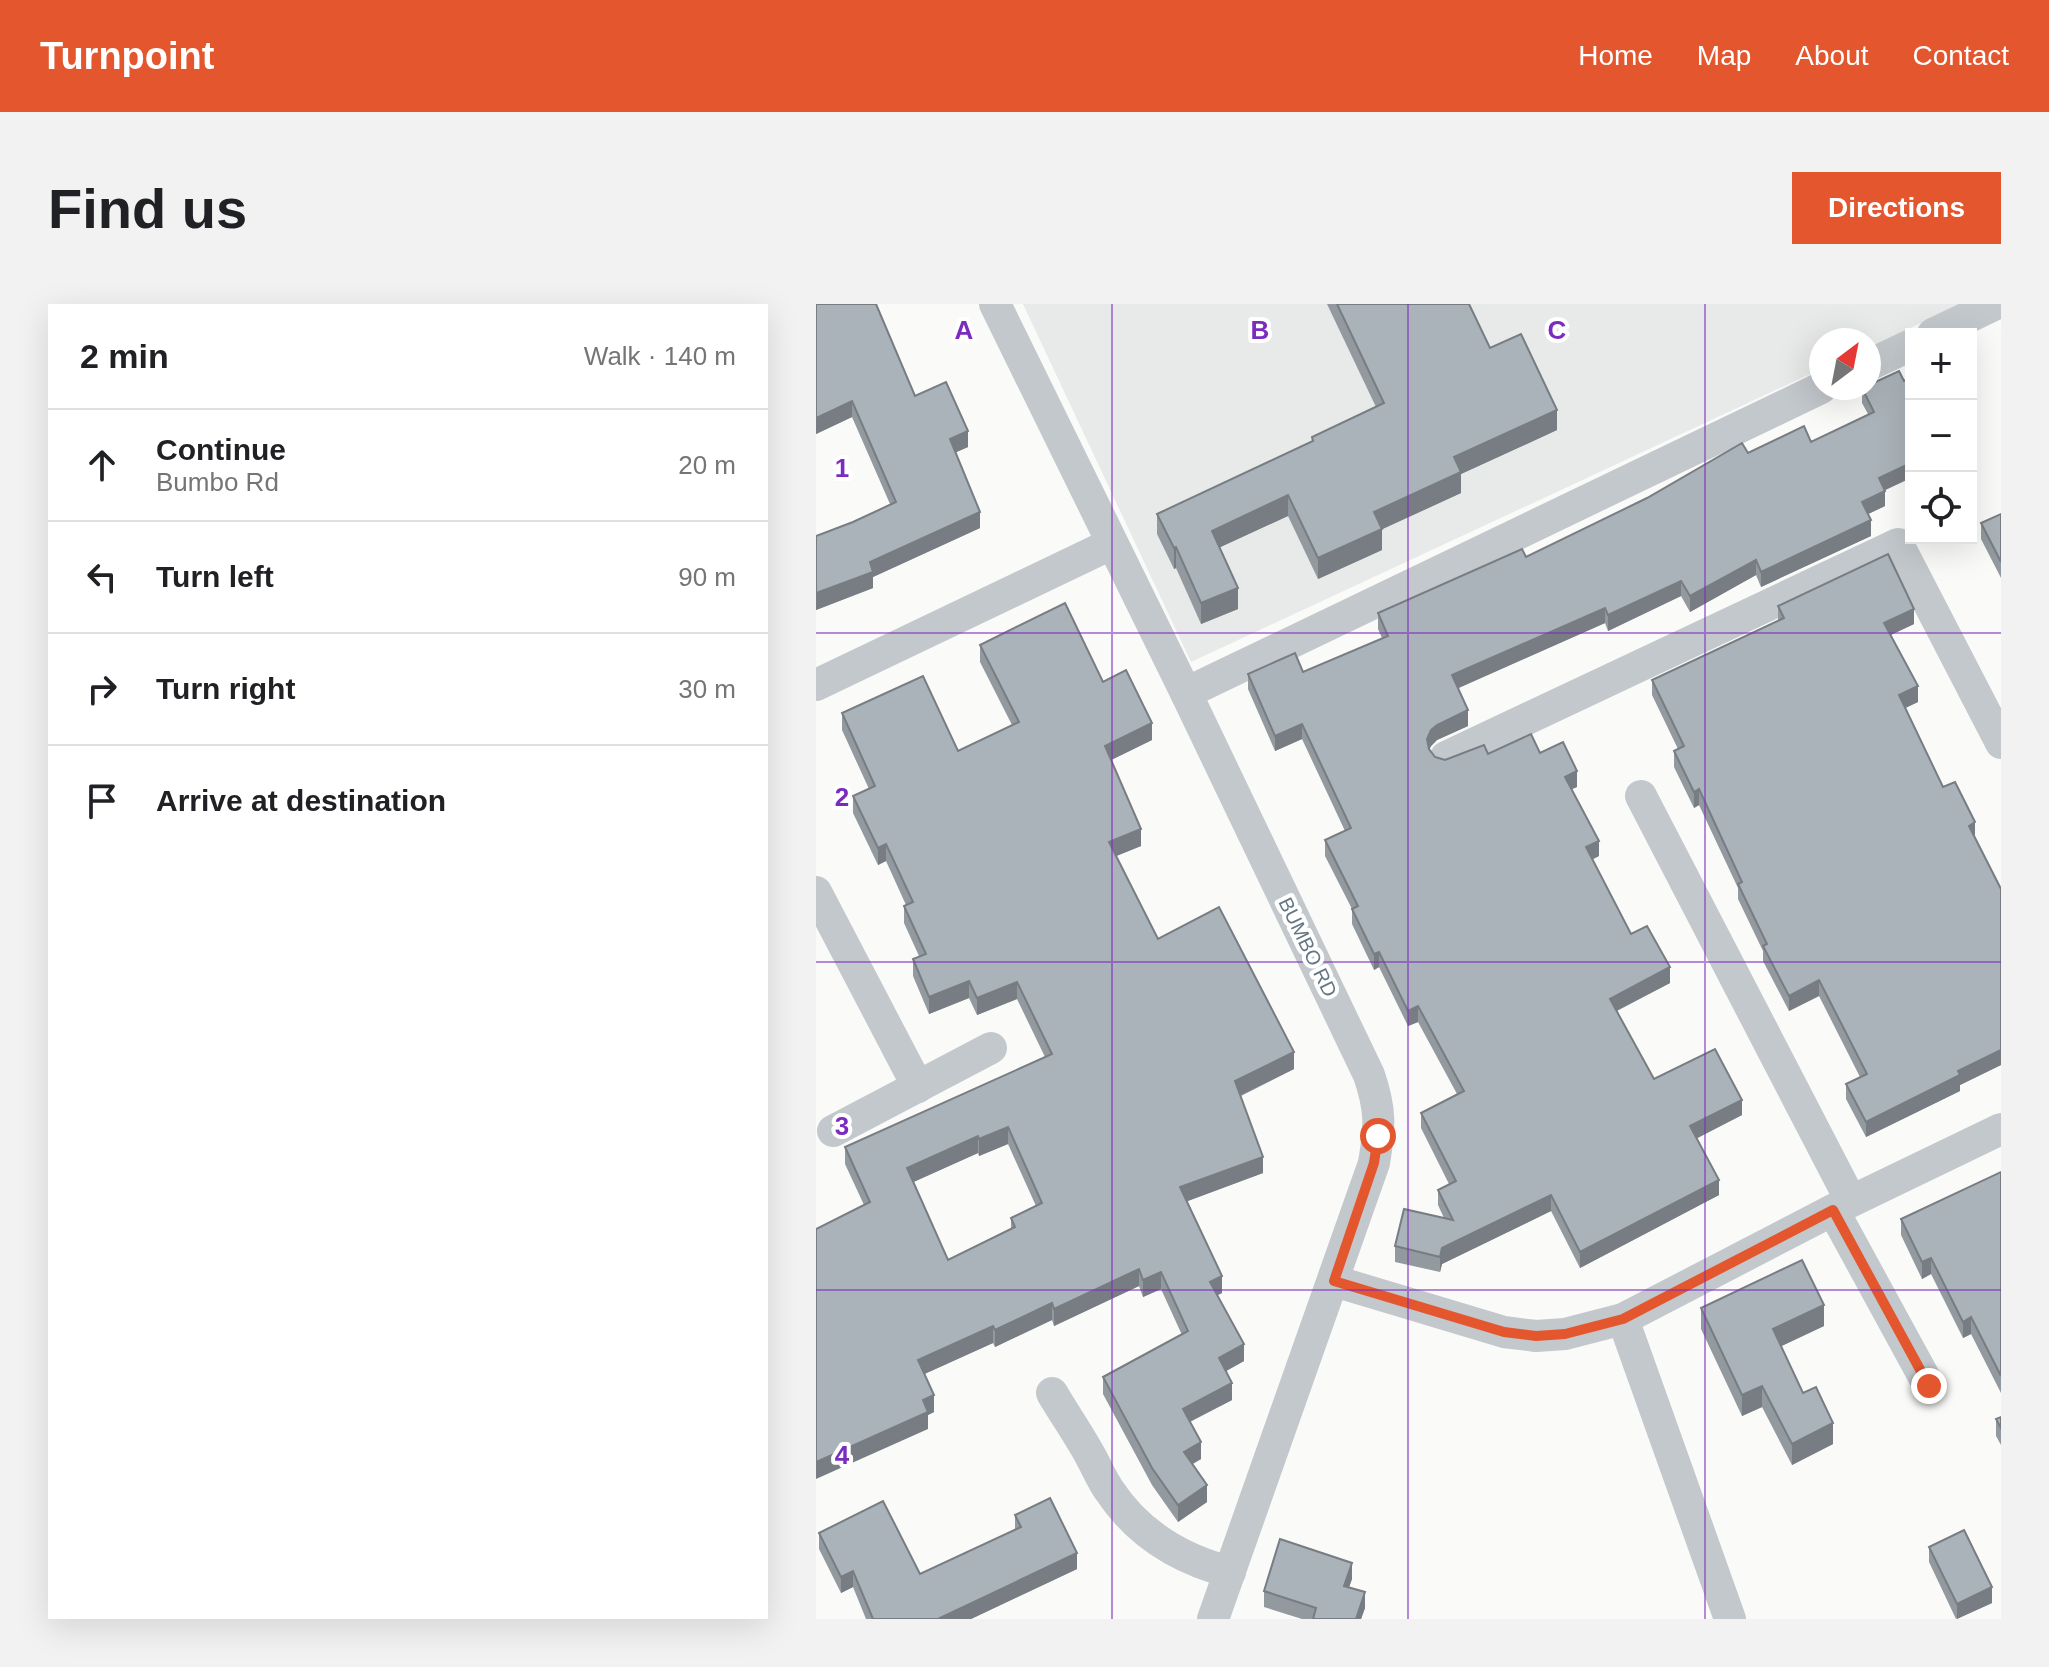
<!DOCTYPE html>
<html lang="en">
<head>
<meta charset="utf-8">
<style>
	:root { --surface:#fff; --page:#f2f2f2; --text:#202124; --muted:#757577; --line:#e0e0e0; --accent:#e4572e }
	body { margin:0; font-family:Arial,sans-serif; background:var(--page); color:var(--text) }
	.controls { position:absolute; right:24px; top:24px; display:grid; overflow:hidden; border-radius:0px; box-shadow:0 8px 32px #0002 }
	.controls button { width:72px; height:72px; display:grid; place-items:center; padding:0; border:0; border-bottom:2px solid var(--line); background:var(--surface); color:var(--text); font:40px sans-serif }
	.compass { position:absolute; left:993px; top:24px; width:72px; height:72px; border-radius:50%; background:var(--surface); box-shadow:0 8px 32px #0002; rotate:32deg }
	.stop { position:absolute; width:24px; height:24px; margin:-18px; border:6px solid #e4572e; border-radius:50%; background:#fff }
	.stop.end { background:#e4572e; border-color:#fff; box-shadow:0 2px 8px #0008 }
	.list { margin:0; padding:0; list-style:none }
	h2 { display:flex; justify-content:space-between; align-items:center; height:104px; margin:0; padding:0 32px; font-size:34px }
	h2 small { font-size:26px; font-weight:400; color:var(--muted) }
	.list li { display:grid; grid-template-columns:52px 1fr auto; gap:24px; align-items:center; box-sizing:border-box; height:112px; padding:0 32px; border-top:2px solid var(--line) }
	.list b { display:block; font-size:30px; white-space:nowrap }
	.list p { margin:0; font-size:26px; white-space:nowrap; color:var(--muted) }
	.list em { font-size:26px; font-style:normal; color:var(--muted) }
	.icon { flex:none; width:44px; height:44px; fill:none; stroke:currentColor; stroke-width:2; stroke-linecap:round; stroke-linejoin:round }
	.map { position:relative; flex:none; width:1185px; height:1315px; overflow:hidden; border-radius:0px }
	header { display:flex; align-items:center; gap:48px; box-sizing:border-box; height:112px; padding:0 40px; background:var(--accent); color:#fff }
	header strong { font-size:38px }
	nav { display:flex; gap:44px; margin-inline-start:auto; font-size:28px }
	.intro { display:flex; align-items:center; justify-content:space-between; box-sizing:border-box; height:192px; padding:0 48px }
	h1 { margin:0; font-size:56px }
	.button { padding:20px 36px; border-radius:0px; background:var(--accent); color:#fff; font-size:28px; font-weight:700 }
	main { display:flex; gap:48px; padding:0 48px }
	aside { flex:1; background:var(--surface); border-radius:0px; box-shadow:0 8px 32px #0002 }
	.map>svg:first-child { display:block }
	.built { fill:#e8e9e9 }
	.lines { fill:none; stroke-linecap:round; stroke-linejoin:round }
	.minor { stroke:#c3c8cc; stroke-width:32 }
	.wall { fill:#929a9f; fill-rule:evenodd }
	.shaded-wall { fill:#777d82 }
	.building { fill:#aab3b9; stroke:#777d82; stroke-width:2; fill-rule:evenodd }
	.route { stroke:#e4572e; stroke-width:10 }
	.grid { fill:none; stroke:#7b2cbf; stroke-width:2; stroke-opacity:0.55 }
	.labels { text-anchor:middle; stroke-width:8; stroke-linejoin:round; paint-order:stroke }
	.street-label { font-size:20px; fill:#657683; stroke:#fff }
	.grid-label { font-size:26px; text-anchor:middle; font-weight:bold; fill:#7b2cbf; stroke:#fff; stroke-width:8; stroke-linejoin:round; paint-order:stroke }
</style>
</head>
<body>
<header>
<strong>Turnpoint</strong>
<nav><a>Home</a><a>Map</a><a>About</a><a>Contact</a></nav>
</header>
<div class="intro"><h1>Find us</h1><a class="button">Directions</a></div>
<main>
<aside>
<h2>2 min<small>Walk · 140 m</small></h2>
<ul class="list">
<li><svg class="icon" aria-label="ahead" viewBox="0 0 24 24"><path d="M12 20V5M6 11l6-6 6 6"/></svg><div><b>Continue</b><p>Bumbo Rd</p></div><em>20 m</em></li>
<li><svg class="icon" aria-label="left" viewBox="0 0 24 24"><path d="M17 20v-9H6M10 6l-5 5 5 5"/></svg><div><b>Turn left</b></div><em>90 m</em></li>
<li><svg class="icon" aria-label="right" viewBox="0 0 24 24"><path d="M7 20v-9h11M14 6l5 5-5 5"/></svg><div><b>Turn right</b></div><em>30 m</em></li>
<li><svg class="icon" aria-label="arrive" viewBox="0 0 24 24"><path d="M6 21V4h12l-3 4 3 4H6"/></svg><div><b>Arrive at destination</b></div></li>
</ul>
</aside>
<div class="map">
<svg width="1185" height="1315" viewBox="0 0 1185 1315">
	<rect width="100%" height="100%" fill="#fafaf8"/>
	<path class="built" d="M 207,0 L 1146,0 L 1053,43 L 1053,36 L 1005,36 L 1005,65 L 375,358 Z"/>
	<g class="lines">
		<g class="minor">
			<path d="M 179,0 L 370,389 L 553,771 C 565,806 564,823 558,859 L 397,1315"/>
			<path d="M 1117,30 L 1180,0"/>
			<path d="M 1053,61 L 1095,41"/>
			<path d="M 0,381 L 295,240"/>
			<path d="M 370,389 L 1005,84"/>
			<path d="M 630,453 L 1082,240 L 1185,439"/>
			<path d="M 825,492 L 1035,897"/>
			<path d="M 0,588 L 102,783"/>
			<path d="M 17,827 L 175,744"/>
			<path d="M 1017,906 L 1113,1082"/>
			<path d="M 518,977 L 688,1028 L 720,1032 L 749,1030 L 807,1015 L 1017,906 L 1185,825"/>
			<path d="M 807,1015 L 914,1315"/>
			<path d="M 236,1089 C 249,1111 263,1131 275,1153 C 281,1164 286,1176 293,1186 C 322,1230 363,1255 414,1268"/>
		</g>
	</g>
	<g class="wall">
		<path d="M 0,0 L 61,4 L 99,92 L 152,143 L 140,148 L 164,224 L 57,273 L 57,284 L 0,306 L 0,232 L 37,218 L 74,200 L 36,113 L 0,130 Z"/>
		<path d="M 511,0 L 653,0 L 674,44 L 741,126 L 645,170 L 645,189 L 566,225 L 566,246 L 502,275 L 472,212 L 404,243 L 422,305 L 385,320 L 360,264 L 358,265 L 341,230 L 341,210 L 496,137 L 496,133 L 560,103 Z"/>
		<path d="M 1053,81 L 1069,186 L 1069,202 L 1052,210 L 1055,232 L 945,283 L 940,271 L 874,308 L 865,292 L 792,327 L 789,319 L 642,384 L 652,422 L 621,436 L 615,442 L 613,446 L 619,453 L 629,456 L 672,450 L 724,449 L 761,483 L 756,485 L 783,552 L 776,555 L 815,630 L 854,679 L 801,707 L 838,775 L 926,811 L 880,834 L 903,891 L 764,964 L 735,907 L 626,960 L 624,968 L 579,958 L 579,942 L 628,914 L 622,901 L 622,886 L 633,880 L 605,824 L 605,809 L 641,790 L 602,718 L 592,722 L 563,663 L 558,666 L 536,620 L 536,605 L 509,552 L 509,536 L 529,527 L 486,435 L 459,447 L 432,385 L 432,370 L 487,368 L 566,334 L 562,325 L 562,309 L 710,253 L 932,149 L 995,138 L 1052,110 L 1046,99 L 1046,84 Z"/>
		<path d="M 1185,210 L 1185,274 L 1165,235 L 1165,219 Z"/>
		<path d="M 962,302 L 1098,320 L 1075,331 L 1102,398 L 1089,404 L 1127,483 L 1159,534 L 1185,585 L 1185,761 L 1144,781 L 1144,787 L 1050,833 L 1030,795 L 1030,780 L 1044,773 L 1003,692 L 973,707 L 947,657 L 947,647 L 922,595 L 922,584 L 883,501 L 878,504 L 858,463 L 858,447 L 862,445 L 836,391 L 836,376 L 962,317 Z"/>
		<path d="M 164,341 L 287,378 L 336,436 L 295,456 L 325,542 L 300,552 L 342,635 L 478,765 L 425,792 L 447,869 L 371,897 L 406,989 L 401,991 L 428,1057 L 410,1067 L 416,1096 L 374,1118 L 385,1155 L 377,1160 L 391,1198 L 362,1218 L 336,1181 L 287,1090 L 287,1073 L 366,1031 L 345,985 L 327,993 L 323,982 L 238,1022 L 236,1016 L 179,1043 L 177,1039 L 108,1070 L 118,1108 L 112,1111 L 112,1125 L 48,901 L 29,860 L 29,843 L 229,753 L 201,695 L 161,711 L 153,694 L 113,710 L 97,672 L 97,655 L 103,652 L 88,619 L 88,602 L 90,601 L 70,557 L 62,561 L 37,509 L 37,492 L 53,485 L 26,426 L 26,409 L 142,447 L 196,421 L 164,358 ZM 192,840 L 220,902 L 195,914 L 195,926 L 132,956 L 97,878 L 162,849 L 163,852 Z"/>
		<path d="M 1185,868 L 1185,1089 L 1155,1030 L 1147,1034 L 1115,970 L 1106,975 L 1085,931 L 1085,915 Z"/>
		<path d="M 885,1004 L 1008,1022 L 965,1042 L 987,1089 L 1017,1140 L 976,1161 L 946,1103 L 926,1112 L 885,1025 Z"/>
		<path d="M 1185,1113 L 1185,1141 L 1180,1132 L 1180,1115 Z"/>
		<path d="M 199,1211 L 261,1265 L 155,1315 L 50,1315 L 37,1283 L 25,1289 L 3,1245 L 3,1229 L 104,1270 L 199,1226 Z"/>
		<path d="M 1113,1243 L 1176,1299 L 1140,1315 L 1113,1258 Z"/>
		<path d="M 536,1275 L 533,1283 L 549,1304 L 545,1315 L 486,1315 L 448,1303 L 448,1287 Z"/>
	</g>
	<g class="shaded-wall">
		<path d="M 36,97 L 36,113 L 0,130 L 0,114 Z"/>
		<path d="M 741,106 L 741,126 L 645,170 L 645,189 L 558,229 L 558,208 L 638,153 Z"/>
		<path d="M 152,127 L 152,143 L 134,151 L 134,135 Z"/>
		<path d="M 1095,159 L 1095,174 L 1063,189 L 1063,174 Z"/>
		<path d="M 1069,187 L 1069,202 L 1046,213 L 1046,198 Z"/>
		<path d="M 472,191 L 472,212 L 396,247 L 396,227 Z"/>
		<path d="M 164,208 L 164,224 L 57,273 L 57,284 L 0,306 L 0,289 L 54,258 Z"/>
		<path d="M 1055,216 L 1055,232 L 945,283 L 945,268 Z"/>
		<path d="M 566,225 L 566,246 L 502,275 L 502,254 Z"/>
		<path d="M 360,243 L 360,264 L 358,265 L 358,244 Z"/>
		<path d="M 940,256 L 940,271 L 874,308 L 874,292 Z"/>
		<path d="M 865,277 L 865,292 L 792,327 L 792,311 Z"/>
		<path d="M 422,284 L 422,305 L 385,320 L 385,299 Z"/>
		<path d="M 789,304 L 789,319 L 636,387 L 636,371 Z"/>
		<path d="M 1098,305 L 1098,320 L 1068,334 L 1068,319 Z"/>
		<path d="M 1102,382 L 1102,398 L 1083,407 L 1083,391 Z"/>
		<path d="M 652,406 L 652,422 L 621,436 L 615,442 L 611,451 L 611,435 L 615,426 L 621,421 Z"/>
		<path d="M 336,419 L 336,436 L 289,459 L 289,442 Z"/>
		<path d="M 486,420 L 486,435 L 459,447 L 459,432 Z"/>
		<path d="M 761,467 L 761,483 L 749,488 L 749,473 Z"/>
		<path d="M 883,485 L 883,501 L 878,504 L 878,488 Z"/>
		<path d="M 1159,518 L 1159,534 L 1153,522 Z"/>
		<path d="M 325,525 L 325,542 L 293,555 L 293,538 Z"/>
		<path d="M 783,537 L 783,552 L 770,559 L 770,543 Z"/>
		<path d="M 70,540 L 70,557 L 62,561 L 62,544 Z"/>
		<path d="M 563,648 L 563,663 L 558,666 L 558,650 Z"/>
		<path d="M 854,663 L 854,679 L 794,710 L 794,695 Z"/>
		<path d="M 1003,676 L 1003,692 L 973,707 L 973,692 Z"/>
		<path d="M 153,677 L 153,694 L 113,710 L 113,693 Z"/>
		<path d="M 201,678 L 201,695 L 161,711 L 161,694 Z"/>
		<path d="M 602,702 L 602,718 L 592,722 L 592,707 Z"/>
		<path d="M 1185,746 L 1185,761 L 1144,781 L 1144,787 L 1050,833 L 1050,818 L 1142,767 Z"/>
		<path d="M 478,748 L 478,765 L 419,794 L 419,777 Z"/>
		<path d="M 926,796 L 926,811 L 874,838 L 874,822 Z"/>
		<path d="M 192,823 L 192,840 L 163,852 L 163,835 Z"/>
		<path d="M 162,832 L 162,849 L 91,881 L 91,864 Z"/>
		<path d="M 447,853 L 447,869 L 364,900 L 364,883 Z"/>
		<path d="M 903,876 L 903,891 L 764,964 L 764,948 Z"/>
		<path d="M 735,891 L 735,907 L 626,960 L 624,968 L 624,953 L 626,944 Z"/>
		<path d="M 1115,954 L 1115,970 L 1106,975 L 1106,958 Z"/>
		<path d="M 323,965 L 323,982 L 238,1022 L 238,1005 Z"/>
		<path d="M 345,968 L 345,985 L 327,993 L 327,976 Z"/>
		<path d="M 406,972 L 406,989 L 394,995 L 394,978 Z"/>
		<path d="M 236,999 L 236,1016 L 179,1043 L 179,1026 Z"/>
		<path d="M 1008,1001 L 1008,1022 L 957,1046 L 957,1025 Z"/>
		<path d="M 1155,1013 L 1155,1030 L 1147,1034 L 1147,1018 Z"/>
		<path d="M 177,1022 L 177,1039 L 102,1073 L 102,1056 Z"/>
		<path d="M 428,1040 L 428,1057 L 403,1071 L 403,1054 Z"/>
		<path d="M 416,1079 L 416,1096 L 367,1121 L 367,1105 Z"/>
		<path d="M 946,1082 L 946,1103 L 926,1112 L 926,1091 Z"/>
		<path d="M 118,1091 L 118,1108 L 112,1111 L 112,1125 L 0,1175 L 0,1158 L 107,1096 Z"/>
		<path d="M 1017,1119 L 1017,1140 L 976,1161 L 976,1140 Z"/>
		<path d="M 385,1138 L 385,1155 L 368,1164 L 368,1148 Z"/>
		<path d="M 391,1181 L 391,1198 L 362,1218 L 362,1201 Z"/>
		<path d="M 261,1249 L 261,1265 L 155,1315 L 122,1315 Z"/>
		<path d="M 536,1259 L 536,1275 L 528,1297 L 528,1282 Z"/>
		<path d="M 37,1267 L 37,1283 L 25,1289 L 25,1273 Z"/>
		<path d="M 1176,1283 L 1176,1299 L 1141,1315 L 1141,1300 Z"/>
		<path d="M 549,1288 L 549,1304 L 545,1315 L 540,1315 Z"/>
	</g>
	<g class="building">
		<path d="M 0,0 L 60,0 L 99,92 L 130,78 L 152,127 L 134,135 L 164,208 L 54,258 L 57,268 L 0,289 L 0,232 L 37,218 L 80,198 L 36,97 L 0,114 Z"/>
		<path d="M 521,0 L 653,0 L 674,44 L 705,30 L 741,106 L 638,153 L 645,168 L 558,208 L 566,225 L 502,254 L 472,191 L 396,227 L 422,284 L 385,299 L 360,243 L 358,244 L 341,210 L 497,137 L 496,133 L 568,99 Z"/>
		<path d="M 1083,67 L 1088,77 L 1095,74 L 1095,159 L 1063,174 L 1069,187 L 1046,198 L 1055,216 L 945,268 L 940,256 L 874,292 L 865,277 L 792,311 L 789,304 L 636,371 L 652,406 L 621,421 L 615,426 L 611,435 L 613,445 L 619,453 L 629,456 L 668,441 L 672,450 L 715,430 L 724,449 L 747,438 L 761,467 L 749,473 L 783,537 L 770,543 L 815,630 L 831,622 L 854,663 L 794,695 L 838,775 L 899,745 L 926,796 L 874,822 L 903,876 L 764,948 L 735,891 L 626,944 L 624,953 L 579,942 L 588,905 L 637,916 L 622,886 L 640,877 L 605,809 L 648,787 L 602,702 L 592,707 L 563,648 L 558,650 L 536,605 L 542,602 L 509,536 L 535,524 L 486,420 L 459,432 L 432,370 L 479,349 L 487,368 L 572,332 L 562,309 L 706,245 L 710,253 L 831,194 L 926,139 L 932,149 L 988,122 L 995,138 L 1058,108 L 1046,84 L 1053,84 L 1053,81 Z"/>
		<path d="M 1185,210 L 1185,258 L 1165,219 Z"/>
		<path d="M 1072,250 L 1098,305 L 1068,319 L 1102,382 L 1083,391 L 1127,483 L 1139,478 L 1159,518 L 1153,522 L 1185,585 L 1185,746 L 1142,767 L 1144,771 L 1050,818 L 1030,780 L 1051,770 L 1003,676 L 973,692 L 947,642 L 951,640 L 922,580 L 926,578 L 883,485 L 878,488 L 858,447 L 868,442 L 836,376 L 968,314 L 962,302 Z"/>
		<path d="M 249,299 L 287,378 L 310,366 L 336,419 L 289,442 L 325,525 L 293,538 L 342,635 L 403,603 L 478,748 L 419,777 L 447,853 L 364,883 L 406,972 L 394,978 L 428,1040 L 403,1054 L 416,1079 L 367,1105 L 385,1138 L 368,1148 L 391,1181 L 362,1201 L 336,1164 L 287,1073 L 372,1027 L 345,968 L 327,976 L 323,965 L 238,1005 L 236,999 L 179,1026 L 177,1022 L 102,1056 L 118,1091 L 107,1096 L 112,1108 L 0,1158 L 0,925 L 54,898 L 29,843 L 236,750 L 201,678 L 161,694 L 153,677 L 113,693 L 97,655 L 110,650 L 88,602 L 97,598 L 70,540 L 62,544 L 37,492 L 59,482 L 26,409 L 107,372 L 142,447 L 203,418 L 164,341 ZM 192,823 L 226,899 L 195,914 L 199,923 L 132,956 L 91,864 L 162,832 L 163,835 Z"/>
		<path d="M 1185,868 L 1185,1072 L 1155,1013 L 1147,1018 L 1115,954 L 1106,958 L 1085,915 Z"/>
		<path d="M 986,956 L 1008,1001 L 957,1025 L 987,1089 L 1000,1083 L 1017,1119 L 976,1140 L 946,1082 L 926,1091 L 885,1004 Z"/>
		<path d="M 1185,1113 L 1185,1124 L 1180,1115 Z"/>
		<path d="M 234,1194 L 261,1249 L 122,1315 L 57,1315 L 37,1267 L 25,1273 L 3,1229 L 67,1197 L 104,1270 L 205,1223 L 199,1211 Z"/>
		<path d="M 1148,1226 L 1176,1283 L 1141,1300 L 1113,1243 Z"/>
		<path d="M 464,1235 L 536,1259 L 528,1282 L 549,1288 L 540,1315 L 497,1315 L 500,1304 L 448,1287 Z"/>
	</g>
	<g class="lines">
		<path class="route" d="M 562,832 L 558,859 L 518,977 L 688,1028 L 720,1032 L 749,1030 L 807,1015 L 1017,906 L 1113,1082"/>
	</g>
	<path class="grid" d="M 296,0 L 296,1315M 592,0 L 592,1315M 889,0 L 889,1315M 0,329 L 1185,329M 0,658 L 1185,658M 0,986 L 1185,986"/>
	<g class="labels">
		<g class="street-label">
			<text transform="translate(492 643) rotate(64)" y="7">BUMBO RD</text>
		</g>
	</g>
	<g class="grid-label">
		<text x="148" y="35">A</text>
		<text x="444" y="35">B</text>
		<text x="741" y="35">C</text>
		<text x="26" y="173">1</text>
		<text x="26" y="502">2</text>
		<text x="26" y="831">3</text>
		<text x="26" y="1160">4</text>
	</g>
</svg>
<div class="controls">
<button>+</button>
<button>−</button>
<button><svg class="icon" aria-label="locate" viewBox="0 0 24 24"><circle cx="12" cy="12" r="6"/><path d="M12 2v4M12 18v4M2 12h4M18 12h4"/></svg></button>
</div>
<svg class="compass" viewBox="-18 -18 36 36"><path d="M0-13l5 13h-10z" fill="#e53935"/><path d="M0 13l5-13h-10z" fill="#757577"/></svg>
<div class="stop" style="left:562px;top:832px"></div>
<div class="stop end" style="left:1113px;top:1082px"></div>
</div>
</main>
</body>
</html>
